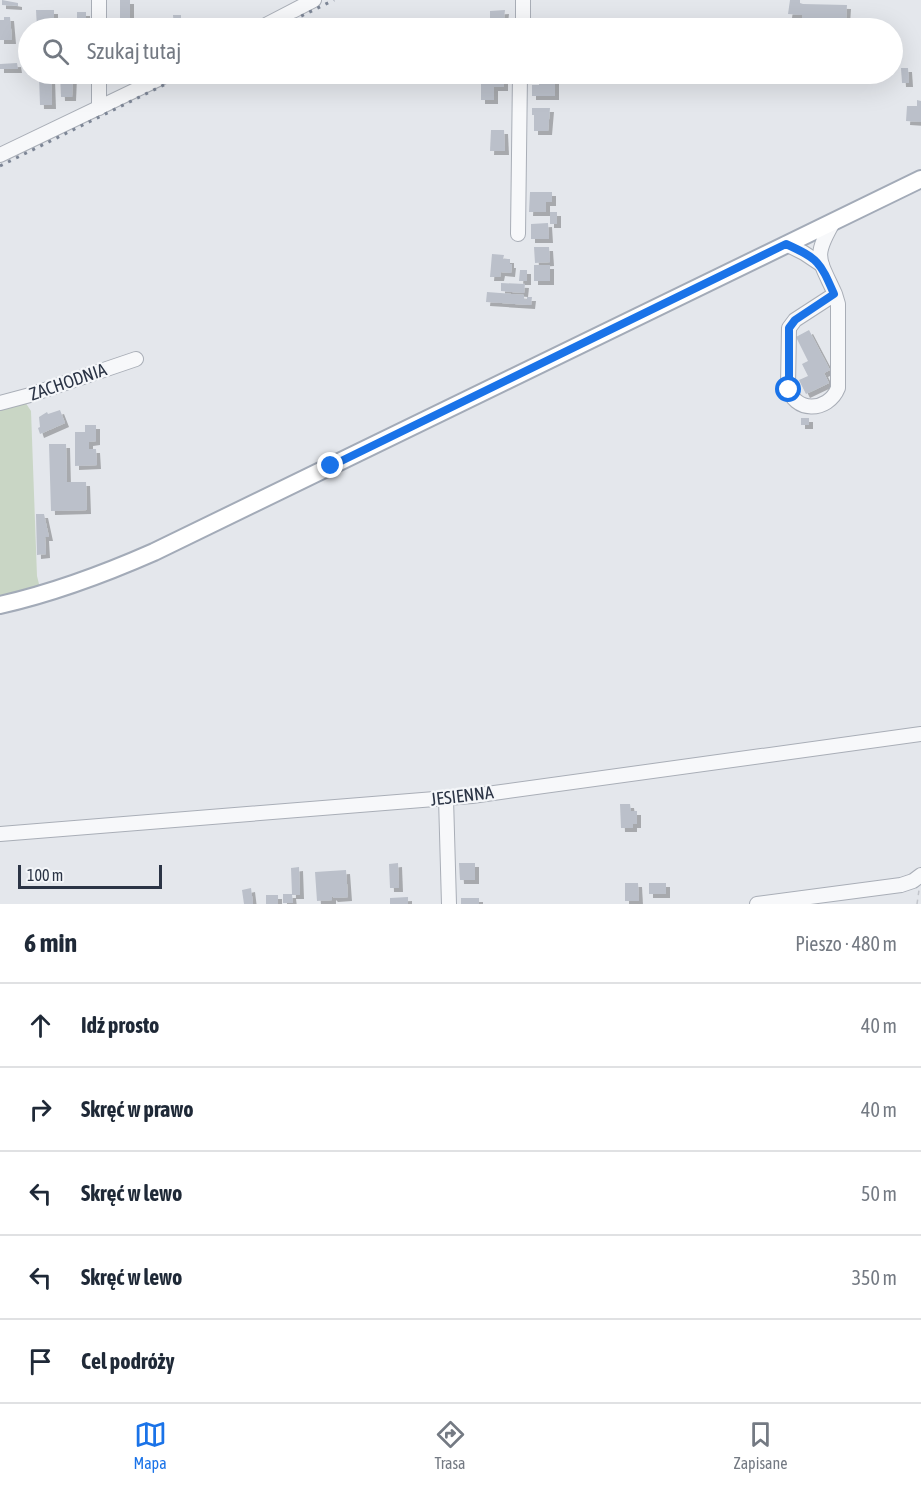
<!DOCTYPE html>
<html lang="pl">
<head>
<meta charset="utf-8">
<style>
	:root { --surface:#fff; --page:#f6f6f7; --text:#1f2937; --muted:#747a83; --line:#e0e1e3; --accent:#1a73e8 }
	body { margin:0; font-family:"Asap Condensed",sans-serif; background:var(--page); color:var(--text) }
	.scale { position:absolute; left:18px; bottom:15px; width:144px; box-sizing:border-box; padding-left:6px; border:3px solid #2b3445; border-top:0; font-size:16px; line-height:21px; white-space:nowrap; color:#2b3445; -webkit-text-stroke:4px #f4f6f9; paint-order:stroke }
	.stop { position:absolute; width:18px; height:18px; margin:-14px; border:4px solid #1a73e8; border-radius:50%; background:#fff }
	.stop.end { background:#1a73e8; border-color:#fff; box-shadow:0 2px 6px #0008 }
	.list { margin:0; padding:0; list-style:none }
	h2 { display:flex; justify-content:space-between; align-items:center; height:78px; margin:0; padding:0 24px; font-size:26px }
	h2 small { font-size:20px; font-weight:400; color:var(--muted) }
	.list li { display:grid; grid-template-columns:39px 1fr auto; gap:18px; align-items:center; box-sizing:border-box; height:84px; padding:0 24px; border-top:2px solid var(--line) }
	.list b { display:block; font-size:22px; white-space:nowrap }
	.list em { font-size:20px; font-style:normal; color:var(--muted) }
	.icon { flex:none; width:33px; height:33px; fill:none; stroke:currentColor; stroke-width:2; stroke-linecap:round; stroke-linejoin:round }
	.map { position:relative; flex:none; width:921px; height:904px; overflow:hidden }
	.search { position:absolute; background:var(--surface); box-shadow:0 6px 24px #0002; left:18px; right:18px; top:18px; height:66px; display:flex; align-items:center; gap:15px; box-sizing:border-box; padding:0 21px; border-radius:33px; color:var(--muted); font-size:22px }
	.sheet { height:498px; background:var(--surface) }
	nav { display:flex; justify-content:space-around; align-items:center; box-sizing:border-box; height:84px; border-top:2px solid var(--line); background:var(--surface); font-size:16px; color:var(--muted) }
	nav a { display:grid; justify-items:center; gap:3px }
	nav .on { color:var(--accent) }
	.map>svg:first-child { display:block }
	.green { fill:#c9d6c5 }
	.building { fill:#bbc0ca; filter:url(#shadow) }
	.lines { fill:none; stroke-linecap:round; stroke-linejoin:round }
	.minor-casing { stroke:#a9aeb7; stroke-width:16 }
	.major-casing { stroke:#a3abb8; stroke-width:20 }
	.path { stroke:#c2c5cb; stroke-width:1.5; stroke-dasharray:4.5 4.5; stroke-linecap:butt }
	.minor { stroke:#f7f8fa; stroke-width:14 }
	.major { stroke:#fff; stroke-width:16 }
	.rail { stroke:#7d8696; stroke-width:3; stroke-dasharray:3 6; stroke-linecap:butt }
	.route { stroke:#1a73e8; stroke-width:8 }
	.labels { text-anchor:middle; stroke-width:4.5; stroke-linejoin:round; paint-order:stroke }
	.street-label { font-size:18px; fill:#2b3445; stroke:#f4f6f9 }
</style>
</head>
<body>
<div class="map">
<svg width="921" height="904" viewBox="0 0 921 904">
	<defs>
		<filter id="shadow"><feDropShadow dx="4" dy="4" stdDeviation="0" flood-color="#0004"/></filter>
	</defs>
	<rect width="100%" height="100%" fill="#e4e7ec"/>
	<path class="green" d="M 25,402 L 31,411 L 37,576 L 40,588 L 0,598 L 0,407 Z"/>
	<g class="building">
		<path d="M 2,0 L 18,3 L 18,6 L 2,5 Z"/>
		<rect x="120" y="0" width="10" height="18"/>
		<path d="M 790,0 L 800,0 L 800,3 L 803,4 L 847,5 L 846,20 L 802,19 L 802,15 L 788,14 Z"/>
		<path d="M 36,10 L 54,10 L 54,28 L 37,28 Z"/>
		<path d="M 505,10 L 503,28 L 486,28 L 486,21 L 490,21 L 490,11 Z"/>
		<path d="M 77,12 L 86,12 L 86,28 L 69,28 L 69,24 L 73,24 L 73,20 L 77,20 Z"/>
		<path d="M 173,15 L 181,15 L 181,26 L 174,26 Z"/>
		<path d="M 4,17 L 10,17 L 12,40 L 0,40 L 0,20 L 4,20 Z"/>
		<path d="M 228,19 L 237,20 L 237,28 L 228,28 Z"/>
		<path d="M 798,24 L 846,25 L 846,28 L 797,28 Z"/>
		<path d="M 17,63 L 18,69 L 0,69 L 0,64 Z"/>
		<path d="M 901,68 L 908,68 L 909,83 L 902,83 Z"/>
		<path d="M 60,74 L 73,74 L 72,97 L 61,97 Z"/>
		<path d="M 481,74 L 504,74 L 504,87 L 494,87 L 494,100 L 481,100 Z"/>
		<path d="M 539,74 L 548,74 L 548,76 L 555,76 L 555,96 L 532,96 L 532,85 L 539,85 Z"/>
		<path d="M 39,76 L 51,76 L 52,105 L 40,105 Z"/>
		<path d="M 917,100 L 921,101 L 921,122 L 906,121 L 907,106 L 917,106 Z"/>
		<path d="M 532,108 L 550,108 L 548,131 L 534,131 L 534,115 L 532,115 Z"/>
		<path d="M 491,130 L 504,130 L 505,151 L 490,151 Z"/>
		<path d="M 530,192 L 552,192 L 552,202 L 546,202 L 546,212 L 529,212 Z"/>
		<rect x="550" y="212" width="7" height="12"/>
		<path d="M 548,223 L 549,239 L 531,239 L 531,224 Z"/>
		<path d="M 534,247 L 549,247 L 550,262 L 535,263 Z"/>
		<path d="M 492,254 L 504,255 L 503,259 L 510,259 L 510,264 L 512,264 L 511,273 L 501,272 L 500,277 L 490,277 Z"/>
		<rect x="534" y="265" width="16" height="16"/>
		<path d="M 520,270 L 527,270 L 527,281 L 519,281 Z"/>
		<path d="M 501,283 L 525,284 L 524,293 L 501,291 Z"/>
		<path d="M 487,292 L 524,295 L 524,299 L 527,300 L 527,297 L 532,297 L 531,305 L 486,302 Z"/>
		<path d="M 809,330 L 830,370 L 824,373 L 829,383 L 806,394 L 799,380 L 808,376 L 802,364 L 808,361 L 796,337 Z"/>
		<path d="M 60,410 L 65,423 L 40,434 L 38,428 L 40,427 L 39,417 L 47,412 L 48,414 Z"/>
		<rect x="801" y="418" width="8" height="7"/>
		<path d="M 85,425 L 96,425 L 96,441 L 89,442 L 89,449 L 96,449 L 97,465 L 75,466 L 75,432 L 85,432 Z"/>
		<path d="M 49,444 L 66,444 L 67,482 L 86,482 L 87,510 L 51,511 Z"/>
		<path d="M 36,514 L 44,514 L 49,537 L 45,537 L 46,554 L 37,555 Z"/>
		<path d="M 620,804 L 630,804 L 631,811 L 637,811 L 637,824 L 633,824 L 633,828 L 621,828 Z"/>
		<path d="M 398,863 L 399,888 L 390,888 L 389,864 Z"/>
		<path d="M 459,863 L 475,863 L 475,880 L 460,880 Z"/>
		<path d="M 299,867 L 300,895 L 292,895 L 293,903 L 283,903 L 283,894 L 292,894 L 291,868 Z"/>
		<path d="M 346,870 L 348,897 L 334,898 L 332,896 L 332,900 L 317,901 L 315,872 Z"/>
		<path d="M 625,883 L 638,883 L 639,901 L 625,901 Z"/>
		<rect x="649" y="883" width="17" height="11"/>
		<path d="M 251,888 L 253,904 L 244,904 L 242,890 Z"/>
		<rect x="266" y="895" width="12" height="9"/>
		<path d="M 408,897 L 408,904 L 390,904 L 390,898 Z"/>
		<rect x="461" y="898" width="18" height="6"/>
	</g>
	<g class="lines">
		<g class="minor-casing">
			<g id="minor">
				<path d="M 523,0 L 523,28"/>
				<path d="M 99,28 L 99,0"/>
				<path d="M 260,28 L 314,0"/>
				<path d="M 99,108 L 99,74"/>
				<path d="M 0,155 L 169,74"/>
				<path d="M 834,221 C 813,257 818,257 835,294 L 795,320 L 789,328 L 788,386 C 793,413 828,413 838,388 L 838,304 L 835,294"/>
				<path d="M 518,234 L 520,74"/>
				<path d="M 786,244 L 804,253 L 822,265"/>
				<path d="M 0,403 L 30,395 L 136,359"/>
				<path d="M 446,798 L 449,904"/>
				<path d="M 0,834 L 472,796 L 921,734"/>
				<path d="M 757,904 L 901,885 L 913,881 L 921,875"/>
			</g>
		</g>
		<g class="major-casing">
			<path id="major" d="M 0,605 C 53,593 104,574 154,552 L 921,179"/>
		</g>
		<path class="path" d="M 917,904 L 919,890"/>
		<use href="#minor" class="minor"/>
		<use href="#major" class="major"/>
		<g class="rail">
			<path d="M 277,28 L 334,0"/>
			<path d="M 0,166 L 186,74"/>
		</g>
	</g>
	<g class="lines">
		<path class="route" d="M 331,466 L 786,244 C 819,259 820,262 834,294 L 795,320 L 789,328 L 789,390"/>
	</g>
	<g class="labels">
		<g class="street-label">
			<text transform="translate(68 382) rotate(-19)" y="6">ZACHODNIA</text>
			<text transform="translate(462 796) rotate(-7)" y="6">JESIENNA</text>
		</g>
	</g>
</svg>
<div class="scale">100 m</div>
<div class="stop" style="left:789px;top:390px"></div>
<div class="stop end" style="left:331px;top:466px"></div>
<div class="search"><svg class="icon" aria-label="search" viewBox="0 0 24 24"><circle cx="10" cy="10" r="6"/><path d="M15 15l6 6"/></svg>Szukaj tutaj</div>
</div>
<section class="sheet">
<h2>6 min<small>Pieszo · 480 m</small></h2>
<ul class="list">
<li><svg class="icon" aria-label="ahead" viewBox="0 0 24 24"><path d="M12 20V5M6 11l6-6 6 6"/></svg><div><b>Idź prosto</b></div><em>40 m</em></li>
<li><svg class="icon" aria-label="right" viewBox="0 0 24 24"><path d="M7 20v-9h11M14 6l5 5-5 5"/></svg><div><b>Skręć w prawo</b></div><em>40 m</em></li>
<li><svg class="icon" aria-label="left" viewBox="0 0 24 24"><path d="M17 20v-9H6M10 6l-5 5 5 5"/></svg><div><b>Skręć w lewo</b></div><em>50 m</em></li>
<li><svg class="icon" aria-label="left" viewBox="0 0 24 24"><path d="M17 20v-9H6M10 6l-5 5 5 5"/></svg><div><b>Skręć w lewo</b></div><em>350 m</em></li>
<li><svg class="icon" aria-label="arrive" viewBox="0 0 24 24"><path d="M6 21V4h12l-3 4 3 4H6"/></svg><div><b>Cel podróży</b></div></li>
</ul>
</section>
<nav>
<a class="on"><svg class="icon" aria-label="map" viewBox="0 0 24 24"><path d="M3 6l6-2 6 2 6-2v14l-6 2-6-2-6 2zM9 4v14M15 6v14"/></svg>Mapa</a>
<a><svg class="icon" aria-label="directions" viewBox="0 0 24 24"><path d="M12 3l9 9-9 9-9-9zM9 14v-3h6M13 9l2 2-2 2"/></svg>Trasa</a>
<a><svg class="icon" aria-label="saved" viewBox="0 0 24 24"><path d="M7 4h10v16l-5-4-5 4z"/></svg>Zapisane</a>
</nav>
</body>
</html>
